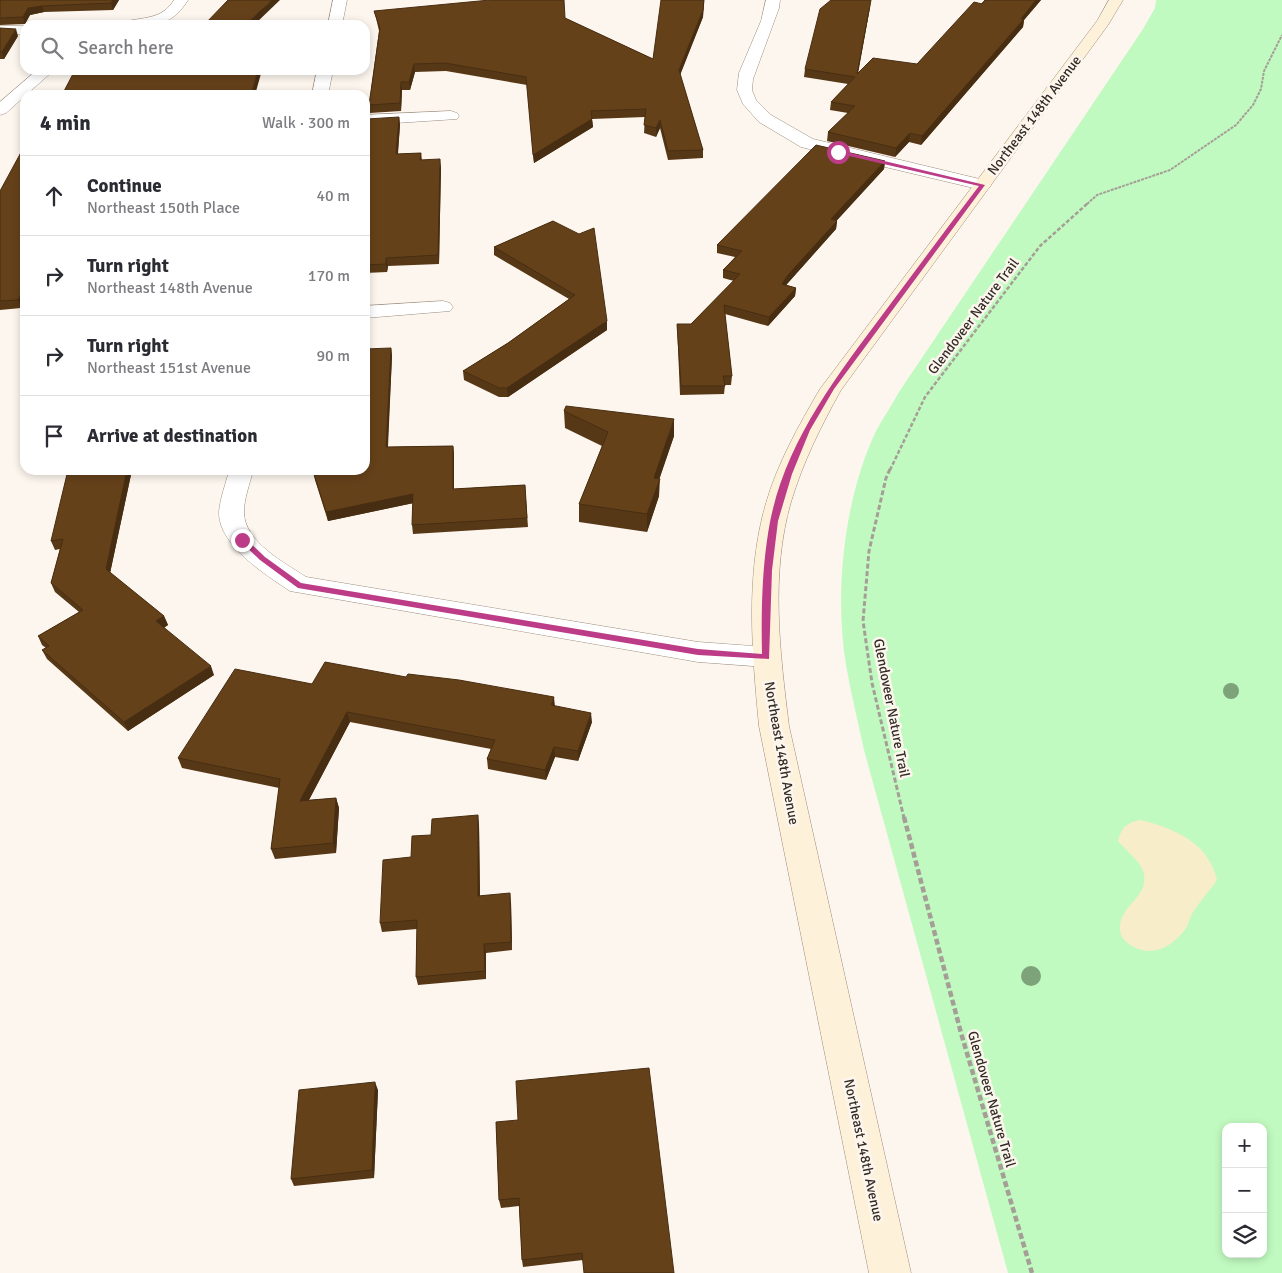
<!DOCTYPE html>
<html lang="en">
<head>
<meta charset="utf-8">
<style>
	:root { --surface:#fff; --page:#f2f2f3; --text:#2b2b33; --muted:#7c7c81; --line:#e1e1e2 }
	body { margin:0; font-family:Signika,sans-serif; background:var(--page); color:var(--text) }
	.controls { position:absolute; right:15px; bottom:15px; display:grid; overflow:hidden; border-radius:10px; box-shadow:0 2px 8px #0003 }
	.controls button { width:45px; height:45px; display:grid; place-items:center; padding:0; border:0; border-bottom:1px solid var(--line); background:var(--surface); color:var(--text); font:25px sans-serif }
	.stop { position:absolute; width:15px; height:15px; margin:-11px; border:4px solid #bc3c87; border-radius:50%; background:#fff }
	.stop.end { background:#bc3c87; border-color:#fff; box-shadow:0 1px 5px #0008 }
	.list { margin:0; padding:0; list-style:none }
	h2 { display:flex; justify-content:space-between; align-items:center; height:65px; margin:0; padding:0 20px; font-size:21px }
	h2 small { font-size:16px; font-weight:400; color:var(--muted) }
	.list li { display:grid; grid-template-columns:32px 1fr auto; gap:15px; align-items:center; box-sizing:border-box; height:80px; padding:0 20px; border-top:1px solid var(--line) }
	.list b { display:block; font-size:19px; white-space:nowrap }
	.list p { margin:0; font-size:16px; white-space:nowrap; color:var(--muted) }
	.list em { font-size:16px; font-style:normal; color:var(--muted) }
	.icon { flex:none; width:28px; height:28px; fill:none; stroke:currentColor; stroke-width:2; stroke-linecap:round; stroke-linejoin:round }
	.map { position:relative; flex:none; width:1282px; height:1273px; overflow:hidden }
	.search { position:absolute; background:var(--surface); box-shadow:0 2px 8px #0003; left:20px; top:20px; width:350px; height:55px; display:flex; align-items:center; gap:12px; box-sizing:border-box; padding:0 18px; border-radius:15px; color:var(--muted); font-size:19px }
	.panel { position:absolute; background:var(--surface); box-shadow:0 2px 8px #0003; left:20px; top:90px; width:350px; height:385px; border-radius:15px }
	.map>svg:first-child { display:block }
	.green { fill:#c1fac0; fill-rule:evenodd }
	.sand { fill:#f7edc8 }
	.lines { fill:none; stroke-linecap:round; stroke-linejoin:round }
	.street-casing { stroke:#9c8c7d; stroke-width:1 }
	.secondary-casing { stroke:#9c8c7d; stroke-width:1 }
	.path-far3 { stroke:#a59e97; stroke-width:2; stroke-dasharray:3 1; stroke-linecap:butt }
	.path-far2 { stroke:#a59e97; stroke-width:2.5; stroke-dasharray:4 2; stroke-linecap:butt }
	.path-far1 { stroke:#a59e97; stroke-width:3; stroke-dasharray:5 2.5; stroke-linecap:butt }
	.path { stroke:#a59e97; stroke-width:4.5; stroke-dasharray:6 3; stroke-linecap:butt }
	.street { fill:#fff; fill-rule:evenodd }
	.secondary { fill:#fdf1d9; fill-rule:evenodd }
	.tree { fill:#7ea27a }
	.wall { fill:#573816 }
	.shaded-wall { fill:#472e12 }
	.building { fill:#65411a; stroke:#472e12 }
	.route { fill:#bc3c87 }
	.labels { text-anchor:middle; stroke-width:5; stroke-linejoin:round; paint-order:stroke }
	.street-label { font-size:14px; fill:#322c25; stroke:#fdf6ef }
</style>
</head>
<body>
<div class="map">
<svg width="1282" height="1273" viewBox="0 0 1282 1273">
	<rect width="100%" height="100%" fill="#fdf6ef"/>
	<path class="green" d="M 1156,0 L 1282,0 L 1282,1273 L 1008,1273 L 864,750 C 858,722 851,694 846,665 C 834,591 844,499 876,431 C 883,418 892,405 899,392 L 1143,29 L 1155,8 ZM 1226,1127 L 1263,1127 L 1263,1254 L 1226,1254 Z"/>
	<path class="sand" d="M 1140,820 C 1174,828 1209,843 1217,880 C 1209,892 1199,902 1192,914 C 1189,919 1188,927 1184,931 C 1171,947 1153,957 1134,947 C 1126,943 1119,937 1120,927 C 1121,904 1148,898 1144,874 C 1142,862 1125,850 1118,841 C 1122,827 1126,823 1140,820 Z"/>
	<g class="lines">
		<g class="street-casing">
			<g id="street">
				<path d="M 174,0 L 188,0 C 170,29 151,25 121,25 L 123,22 C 143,17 162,20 174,0 Z"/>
				<path d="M 333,0 L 347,0 L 342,25 L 328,25 Z"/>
				<path d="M 766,0 L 780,0 L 779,8 L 753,79 L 752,90 L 756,100 L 771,115 L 813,139 L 988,181 L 991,185 L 988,189 L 982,190 L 801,147 L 759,122 L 743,104 L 737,90 L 739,73 L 761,21 Z"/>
				<rect x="0" y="26" width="25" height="8"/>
				<path d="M 37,70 L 54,70 L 6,113 L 0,115 L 0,102 Z"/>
				<path d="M 317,70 L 333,70 L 328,95 L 312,95 Z"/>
				<path d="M 451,111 L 457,113 L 459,116 L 457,119 L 365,125 L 365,115 Z"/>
				<path d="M 443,301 L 450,303 L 453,307 L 450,311 L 365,318 L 365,306 Z"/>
				<path d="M 229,470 L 253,470 C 250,484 244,498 244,512 C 244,542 285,563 306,577 L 698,642 L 766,647 L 776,650 L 780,657 L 776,664 L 766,667 L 698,662 L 290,591 C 266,575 218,545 219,512 C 220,498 226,484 229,470 Z"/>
			</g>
		</g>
		<g class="secondary-casing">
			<path id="secondary" d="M 1109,0 L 1123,0 L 1108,25 L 841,390 C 821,426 803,462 791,502 C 770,574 780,653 789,726 L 911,1273 L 869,1273 L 759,726 C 752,652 745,575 766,503 C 778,462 799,425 820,389 L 1097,21 Z"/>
		</g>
		<path class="path-far3" d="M 1087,204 L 1097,195 L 1170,170 L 1236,125 L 1253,105 L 1261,89 L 1264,71 L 1282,35"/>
		<path class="path-far2" d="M 890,470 L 925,397 L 1040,246 L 1088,203"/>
		<path class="path-far1" d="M 890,469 L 886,478 L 869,551 L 863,621 L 872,683 L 904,818"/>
		<path class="path" d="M 904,817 L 961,1033 L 1032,1273"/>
		<use href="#street" class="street"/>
		<use href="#secondary" class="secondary"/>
	</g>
	<g class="tree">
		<circle cx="1231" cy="691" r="8"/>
		<circle cx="1031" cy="976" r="10"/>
	</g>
	<g class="wall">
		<path d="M 0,0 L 119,0 L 113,10 L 44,12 L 30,15 L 25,24 L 0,25 Z"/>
		<path d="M 704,0 L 703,17 L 680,74 L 703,150 L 703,158 L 668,160 L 660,128 L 656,137 L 644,133 L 645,117 L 592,119 L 593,127 L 534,163 L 527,85 L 446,71 L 415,72 L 410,90 L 402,90 L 401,111 L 370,113 L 369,105 L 379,31 L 376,18 L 374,11 L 565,18 L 653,59 Z"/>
		<path d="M 985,0 L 1041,0 L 1024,20 L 1023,27 L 921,145 L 909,142 L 895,157 L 827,141 L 828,132 L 848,113 L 830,110 L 831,102 L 848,84 L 804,77 L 805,69 L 870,7 L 858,74 L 917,64 Z"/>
		<path d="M 0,28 L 18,36 L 4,59 L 0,59 Z"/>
		<path d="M 399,117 L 400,125 L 398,154 L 421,153 L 422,160 L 441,167 L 439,264 L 388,266 L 387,272 L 365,273 L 365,129 Z"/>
		<path d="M 885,161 L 884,169 L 836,221 L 837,221 L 836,229 L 787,284 L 786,285 L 796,288 L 795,296 L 768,326 L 725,314 L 732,376 L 731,385 L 725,385 L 724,394 L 680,395 L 677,324 L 691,324 L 734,281 L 723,278 L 723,270 L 735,257 L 717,253 L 717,245 Z"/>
		<path d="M 0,191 L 21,308 L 0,310 Z"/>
		<path d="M 553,221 L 607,330 L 508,397 L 499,397 L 464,380 L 463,371 L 508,343 L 569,299 L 494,255 L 494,247 Z"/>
		<path d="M 391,348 L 392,356 L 388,447 L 453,446 L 454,455 L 454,489 L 525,485 L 528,527 L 413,534 L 412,525 L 413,503 L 328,521 L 315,480 L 313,471 Z"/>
		<path d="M 564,411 L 674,436 L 659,479 L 659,496 L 647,532 L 579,522 L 579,504 L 602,446 L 565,428 Z"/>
		<path d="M 132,470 L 110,573 L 164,616 L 168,625 L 164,628 L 214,675 L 128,731 L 47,659 L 42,650 L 46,648 L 42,645 L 38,636 L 79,612 L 55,592 L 51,583 L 60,549 L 55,550 L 51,541 Z"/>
		<path d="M 312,684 L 554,706 L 592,722 L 578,761 L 555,757 L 546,780 L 488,769 L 487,759 L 491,749 L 350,722 L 309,800 L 336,798 L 339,808 L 336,853 L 275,859 L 271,849 L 279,788 L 182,768 L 178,758 Z"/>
		<path d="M 479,824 L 480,896 L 511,902 L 512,950 L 486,953 L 486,979 L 418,985 L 416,977 L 417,929 L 382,932 L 380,923 L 411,857 L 431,835 Z"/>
		<path d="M 378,1090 L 374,1178 L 294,1186 L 291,1179 Z"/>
		<path d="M 496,1122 L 674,1273 L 583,1260 L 523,1267 L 522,1260 L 519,1206 L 501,1208 L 499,1200 Z"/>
	</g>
	<g class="shaded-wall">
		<path d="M 113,0 L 119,0 L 113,10 L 111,3 Z"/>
		<path d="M 272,0 L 280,0 L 254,25 L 247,23 Z"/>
		<path d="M 704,0 L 703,17 L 679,78 L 679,70 Z"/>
		<path d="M 871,0 L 870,7 L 856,82 L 857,74 Z"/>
		<path d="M 1036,0 L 1041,0 L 1024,20 L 1023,27 L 921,145 L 922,136 Z"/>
		<path d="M 42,6 L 44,12 L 30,15 L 25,24 L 23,17 L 28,8 Z"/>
		<path d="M 16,29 L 18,36 L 4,59 L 2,52 Z"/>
		<path d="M 414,64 L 415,72 L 410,90 L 409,82 Z"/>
		<path d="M 258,70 L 262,70 L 255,95 L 251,95 Z"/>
		<path d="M 401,82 L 402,90 L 401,111 L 400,103 Z"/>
		<path d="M 399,117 L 400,125 L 397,162 L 396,154 Z"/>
		<path d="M 592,119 L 593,127 L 534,163 L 533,155 Z"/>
		<path d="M 660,120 L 660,128 L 656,137 L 656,128 Z"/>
		<path d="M 910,133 L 909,142 L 895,157 L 896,148 Z"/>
		<path d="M 440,159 L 441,167 L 439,264 L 438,255 Z"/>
		<path d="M 885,161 L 884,169 L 830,228 L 831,219 Z"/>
		<path d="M 837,221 L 836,229 L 787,284 L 781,292 L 782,284 L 788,275 Z"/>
		<path d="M 386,258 L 388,266 L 387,272 L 386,264 Z"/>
		<path d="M 25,285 L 25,300 L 21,308 L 18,300 Z"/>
		<path d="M 796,288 L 795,296 L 768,326 L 769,317 Z"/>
		<path d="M 607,321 L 607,330 L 508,397 L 507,388 Z"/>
		<path d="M 391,348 L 392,356 L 387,456 L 386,447 Z"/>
		<path d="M 674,419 L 674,436 L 654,495 L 654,478 Z"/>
		<path d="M 453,446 L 454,455 L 454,498 L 453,489 Z"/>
		<path d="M 127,470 L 132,470 L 109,578 L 106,569 Z"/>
		<path d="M 660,479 L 659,496 L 647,532 L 647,514 Z"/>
		<path d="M 413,494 L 414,503 L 328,521 L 326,512 Z"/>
		<path d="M 164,616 L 168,625 L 159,630 L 156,621 Z"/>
		<path d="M 211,666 L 214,675 L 128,731 L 124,722 Z"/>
		<path d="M 554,697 L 555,707 L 551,705 Z"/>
		<path d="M 347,712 L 350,722 L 303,811 L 300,801 Z"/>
		<path d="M 591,713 L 592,722 L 578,761 L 578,751 Z"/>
		<path d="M 554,747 L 555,757 L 546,780 L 545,770 Z"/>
		<path d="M 336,798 L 339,808 L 336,853 L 333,843 Z"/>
		<path d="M 478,815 L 479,824 L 480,904 L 478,896 Z"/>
		<path d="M 510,893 L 511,902 L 512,950 L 511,942 Z"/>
		<path d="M 484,944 L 486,953 L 486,979 L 485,971 Z"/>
		<path d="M 375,1082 L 378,1090 L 374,1178 L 372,1170 Z"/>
	</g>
	<g class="building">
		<path d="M 0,0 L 113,0 L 111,3 L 42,6 L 28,8 L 23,17 L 0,18 Z"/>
		<path d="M 228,0 L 272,0 L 247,23 L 273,21 L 272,25 L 204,25 Z"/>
		<path d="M 490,0 L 564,0 L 565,18 L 653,59 L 661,0 L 704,0 L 703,10 L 679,70 L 703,150 L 668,151 L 660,120 L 656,128 L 644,125 L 646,109 L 591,111 L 592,119 L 533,155 L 526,77 L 445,63 L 414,64 L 409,82 L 401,82 L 400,103 L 369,105 L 380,28 L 374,11 Z"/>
		<path d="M 831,0 L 871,0 L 857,74 L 873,58 L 917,64 L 974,2 L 982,4 L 985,0 L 1036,0 L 1021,19 L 1024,19 L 922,136 L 910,133 L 896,148 L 828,132 L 855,106 L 831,102 L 855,77 L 805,69 L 820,9 Z"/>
		<path d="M 0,28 L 16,29 L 2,52 L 0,52 Z"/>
		<path d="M 107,70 L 258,70 L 251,95 L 62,95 L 74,72 L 106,71 Z"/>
		<path d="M 399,117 L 396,154 L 421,153 L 420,160 L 440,159 L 438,255 L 386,258 L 386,264 L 365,265 L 365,129 L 366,129 L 367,119 Z"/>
		<path d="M 25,145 L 25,285 L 18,300 L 0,301 L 0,191 Z"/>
		<path d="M 816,145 L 885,161 L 831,219 L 837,221 L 788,275 L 782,284 L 796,288 L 769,317 L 724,305 L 732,376 L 723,376 L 725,386 L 681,386 L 677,324 L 691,324 L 740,274 L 723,270 L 742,251 L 717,245 Z"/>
		<path d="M 553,221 L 579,234 L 594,228 L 607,321 L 507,388 L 499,388 L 463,371 L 508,343 L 575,295 L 494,247 Z"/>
		<path d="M 391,348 L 386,447 L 453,446 L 453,489 L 525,485 L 527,518 L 412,525 L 413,494 L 326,512 L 313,471 L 314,470 L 365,470 L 365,349 Z"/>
		<path d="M 566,406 L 674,419 L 654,478 L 660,479 L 647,514 L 579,504 L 608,432 L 564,411 Z"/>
		<path d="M 68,470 L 127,470 L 106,569 L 164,616 L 156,621 L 211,666 L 124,722 L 42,650 L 49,646 L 38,636 L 83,610 L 51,583 L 63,539 L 51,541 Z"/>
		<path d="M 325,662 L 406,677 L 408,674 L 459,680 L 554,697 L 551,705 L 591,713 L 578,751 L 554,747 L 545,770 L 487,759 L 495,740 L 347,712 L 300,801 L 336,798 L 333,843 L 271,849 L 280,779 L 178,758 L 235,669 L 312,684 Z"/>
		<path d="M 478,815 L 478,896 L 510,893 L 511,942 L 484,944 L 485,971 L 416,977 L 417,920 L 380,923 L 383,860 L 411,857 L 412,836 L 431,835 L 432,819 Z"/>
		<path d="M 649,1068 L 674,1273 L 584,1273 L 582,1253 L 522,1260 L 519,1198 L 499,1200 L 496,1122 L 518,1120 L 516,1081 Z"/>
		<path d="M 375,1082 L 372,1170 L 291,1179 L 299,1090 Z"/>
	</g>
	<path class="route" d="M 838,150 L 985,185 L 834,389 L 810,430 L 792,474 L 778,521 L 772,570 L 769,659 L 698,655 L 298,588 L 260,560 L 240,541 L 240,538 L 245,538 L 265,557 L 301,583 L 698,649 L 762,654 C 761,610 762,565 770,522 C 786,441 836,377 883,314 C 915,271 947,228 979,186 L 836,153 Z"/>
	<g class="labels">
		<g class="street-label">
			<text transform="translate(1034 115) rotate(-53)" y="5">Northeast 148th Avenue</text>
			<text transform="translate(973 316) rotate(-53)" y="5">Glendoveer Nature Trail</text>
			<text transform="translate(892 708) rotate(79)" y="5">Glendoveer Nature Trail</text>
			<text transform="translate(782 753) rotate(80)" y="5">Northeast 148th Avenue</text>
			<text transform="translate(992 1099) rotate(74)" y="5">Glendoveer Nature Trail</text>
			<text transform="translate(864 1150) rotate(78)" y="5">Northeast 148th Avenue</text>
		</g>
	</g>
</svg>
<div class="controls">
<button>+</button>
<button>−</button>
<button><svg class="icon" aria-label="layers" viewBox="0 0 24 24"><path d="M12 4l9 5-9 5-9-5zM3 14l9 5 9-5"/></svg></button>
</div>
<div class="stop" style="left:838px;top:152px"></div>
<div class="stop end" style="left:242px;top:540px"></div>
<div class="search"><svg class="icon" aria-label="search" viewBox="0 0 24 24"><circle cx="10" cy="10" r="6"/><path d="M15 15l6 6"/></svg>Search here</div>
<section class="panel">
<h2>4 min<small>Walk · 300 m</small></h2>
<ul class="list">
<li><svg class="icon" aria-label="ahead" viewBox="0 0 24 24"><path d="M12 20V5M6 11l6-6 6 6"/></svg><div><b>Continue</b><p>Northeast 150th Place</p></div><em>40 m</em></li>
<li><svg class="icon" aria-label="right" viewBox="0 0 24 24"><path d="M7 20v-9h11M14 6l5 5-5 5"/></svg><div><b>Turn right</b><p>Northeast 148th Avenue</p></div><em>170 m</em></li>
<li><svg class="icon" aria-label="right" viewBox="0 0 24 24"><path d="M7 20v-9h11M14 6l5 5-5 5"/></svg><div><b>Turn right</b><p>Northeast 151st Avenue</p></div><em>90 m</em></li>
<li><svg class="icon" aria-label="arrive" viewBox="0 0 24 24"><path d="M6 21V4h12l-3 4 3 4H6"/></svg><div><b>Arrive at destination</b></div></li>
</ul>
</section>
</div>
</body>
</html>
